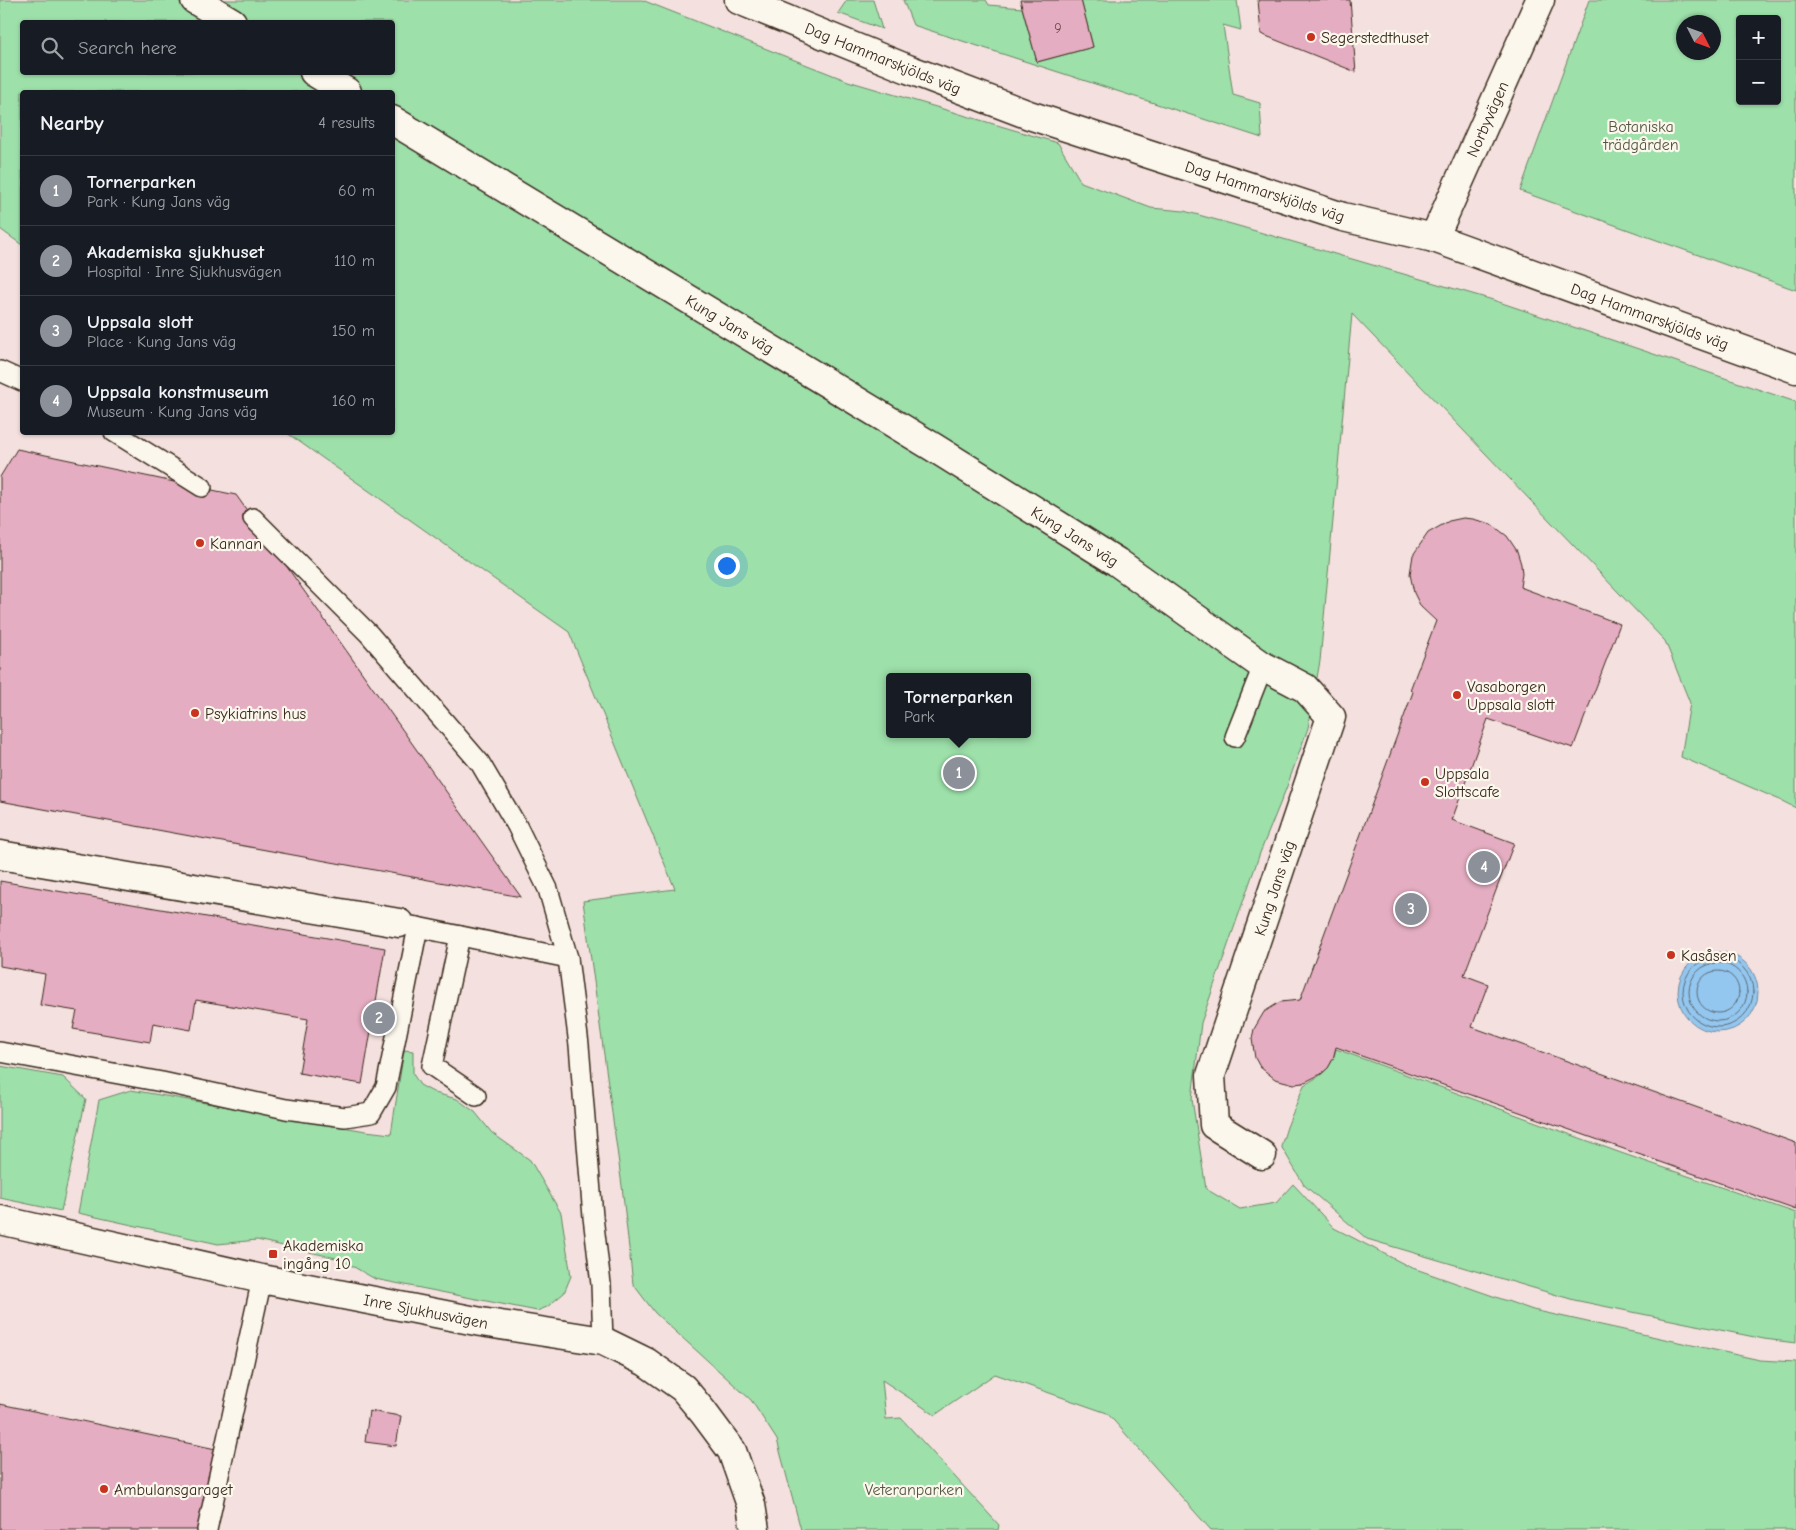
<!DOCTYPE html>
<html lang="en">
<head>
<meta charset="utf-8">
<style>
	:root { --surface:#171b24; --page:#20242c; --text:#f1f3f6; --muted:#9ea1a6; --line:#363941; --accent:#8c9099 }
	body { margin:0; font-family:"Comic Neue",sans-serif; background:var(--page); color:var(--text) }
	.controls { position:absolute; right:15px; top:15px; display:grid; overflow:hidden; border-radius:5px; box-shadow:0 1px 4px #0004 }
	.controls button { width:45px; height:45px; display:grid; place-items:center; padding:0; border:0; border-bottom:1px solid var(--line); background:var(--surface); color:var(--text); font:25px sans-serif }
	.compass { position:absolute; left:1676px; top:15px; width:45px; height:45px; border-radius:50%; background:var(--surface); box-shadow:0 1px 4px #0004; rotate:132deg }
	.you { position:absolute; left:726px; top:565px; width:18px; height:18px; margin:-12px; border:4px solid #fff; border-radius:50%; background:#1a73e8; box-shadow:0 0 0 8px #1a73e833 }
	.badge { display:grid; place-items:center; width:32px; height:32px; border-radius:50%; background:var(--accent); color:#fff; font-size:16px; font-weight:700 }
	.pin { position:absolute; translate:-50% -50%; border:2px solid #fff; box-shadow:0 1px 5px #0006 }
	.popup { position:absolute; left:886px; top:673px; width:145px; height:65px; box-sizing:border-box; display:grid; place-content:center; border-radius:5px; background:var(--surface); filter:drop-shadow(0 1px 4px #0005); font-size:16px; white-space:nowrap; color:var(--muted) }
	.popup b { font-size:19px; color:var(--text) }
	.popup::after { content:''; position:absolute; left:50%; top:100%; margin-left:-10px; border:10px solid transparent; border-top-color:var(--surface) }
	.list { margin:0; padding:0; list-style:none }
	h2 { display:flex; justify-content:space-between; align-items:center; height:65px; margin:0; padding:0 20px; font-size:21px }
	h2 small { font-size:16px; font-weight:400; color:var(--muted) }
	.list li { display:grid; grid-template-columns:32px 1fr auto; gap:15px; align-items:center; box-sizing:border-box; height:70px; padding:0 20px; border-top:1px solid var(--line) }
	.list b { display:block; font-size:19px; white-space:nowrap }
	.list p { margin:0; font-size:16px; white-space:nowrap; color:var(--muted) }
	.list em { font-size:16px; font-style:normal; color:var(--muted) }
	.icon { flex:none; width:28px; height:28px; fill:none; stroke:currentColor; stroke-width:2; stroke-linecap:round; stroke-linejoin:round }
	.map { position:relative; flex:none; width:1796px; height:1530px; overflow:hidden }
	.search { position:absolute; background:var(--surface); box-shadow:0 1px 4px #0004; left:20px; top:20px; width:375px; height:55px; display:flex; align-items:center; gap:12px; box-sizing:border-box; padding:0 18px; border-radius:5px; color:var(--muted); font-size:19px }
	.panel { position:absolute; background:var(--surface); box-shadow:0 1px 4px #0004; left:20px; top:90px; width:375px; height:345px; border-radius:5px }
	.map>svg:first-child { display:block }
	.green { fill:#9de0aa; stroke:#6c8564; fill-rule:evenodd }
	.water { fill:#93c7f0; stroke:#70889c }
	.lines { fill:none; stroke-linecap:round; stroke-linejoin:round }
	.shore { stroke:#5e6972; stroke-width:1 }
	.building { fill:#e5adc1; stroke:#3b2a1e }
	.lane-casing { stroke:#3b2a1e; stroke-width:22 }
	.street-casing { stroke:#3b2a1e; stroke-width:31 }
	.secondary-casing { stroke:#3b2a1e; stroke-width:31 }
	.lane { stroke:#fbf7ec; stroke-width:19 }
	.street { stroke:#fbf7ec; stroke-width:28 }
	.secondary { stroke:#fbf7ec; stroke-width:28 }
	.poi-dot { fill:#c8321e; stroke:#fbf7ec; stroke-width:2 }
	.labels { text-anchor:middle; stroke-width:4.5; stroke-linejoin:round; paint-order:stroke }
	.number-label { font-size:14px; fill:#664b47 }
	.poi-label { font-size:16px; fill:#3b2a1e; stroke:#fbf7ec; text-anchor:start }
	.street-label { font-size:16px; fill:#3b2a1e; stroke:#fbf7ec }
	.park-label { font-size:16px; fill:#545841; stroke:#fbf7ec }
</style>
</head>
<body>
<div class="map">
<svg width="1796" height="1530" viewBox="0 0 1796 1530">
	<rect width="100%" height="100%" fill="#f4e1df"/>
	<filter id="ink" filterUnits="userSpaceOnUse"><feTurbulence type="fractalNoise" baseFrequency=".02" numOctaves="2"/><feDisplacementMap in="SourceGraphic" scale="10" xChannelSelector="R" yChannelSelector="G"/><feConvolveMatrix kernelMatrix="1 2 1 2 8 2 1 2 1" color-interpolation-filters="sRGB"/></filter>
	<g filter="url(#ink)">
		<g class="green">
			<path d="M 0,0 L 642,0 L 848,81 L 1058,143 L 1081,182 L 1151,208 L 1184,211 L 1235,225 L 1493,300 L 1796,402 L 1796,808 L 1780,800 L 1681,757 L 1690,703 L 1665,641 L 1352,314 L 1320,661 L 1308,728 L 1286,789 L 1260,853 L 1201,1023 L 1192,1099 L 1206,1189 L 1240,1209 L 1276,1203 L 1293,1184 L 1334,1228 L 1410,1267 L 1533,1310 L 1760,1360 L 1796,1362 L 1796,1530 L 1211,1530 L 1107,1413 L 995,1374 L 935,1415 L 882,1380 L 886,1419 L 901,1418 L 999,1525 L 998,1530 L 801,1530 L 777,1440 L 751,1400 L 655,1313 L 633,1284 L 622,1186 L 583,901 L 675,889 L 569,632 L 287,433 L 392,432 L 392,92 L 22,92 L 22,245 L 0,229 ZM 22,22 L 392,22 L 392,72 L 22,72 ZM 890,677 L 1028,677 L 1028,734 L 890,734 Z"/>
			<path d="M 847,0 L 873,0 L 882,29 L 838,13 Z"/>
			<path d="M 903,0 L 986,0 L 989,5 L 1022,8 L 1037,62 L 1093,47 L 1081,0 L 1237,0 L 1241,30 L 1223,25 L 1233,95 L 1260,103 L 1262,138 L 913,25 Z"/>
			<path d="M 1589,0 L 1796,0 L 1796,290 L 1520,191 ZM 1740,19 L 1777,19 L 1777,101 L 1740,101 ZM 1714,22 L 1714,52 L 1684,52 L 1684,22 Z"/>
			<path d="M 1336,1049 L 1621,1153 L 1796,1213 L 1796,1343 L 1764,1339 L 1574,1300 L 1367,1239 L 1304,1185 L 1281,1146 L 1287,1127 L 1304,1085 C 1322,1075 1331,1070 1336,1049 Z"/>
			<path d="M 404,1050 L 413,1051 L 413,1074 L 420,1085 L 435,1093 L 457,1099 L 475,1112 L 492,1133 L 530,1160 L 561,1213 L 571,1276 L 564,1293 L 547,1307 L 537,1311 L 375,1279 L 340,1259 L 257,1240 L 218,1244 L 78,1213 L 99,1100 L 131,1090 L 366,1131 L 391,1134 Z"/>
			<path d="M 0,1066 L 63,1077 L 86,1099 L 61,1211 L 0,1198 Z"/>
		</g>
		<circle class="water" cx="1718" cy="992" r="40"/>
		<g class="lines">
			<g class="shore">
				<circle cx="1718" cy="992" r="35"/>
				<circle cx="1718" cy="992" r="29"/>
				<circle cx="1718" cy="992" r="21"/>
			</g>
		</g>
		<g class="building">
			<path d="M 1020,0 L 1081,0 L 1093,47 L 1037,62 Z"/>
			<path d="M 1258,0 L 1350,0 L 1356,72 L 1261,34 Z"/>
			<path d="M 17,449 L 236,495 L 521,897 L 0,801 L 0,477 Z"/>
			<path d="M 1463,518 L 1473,519 L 1491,524 L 1507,536 L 1517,551 L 1521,564 L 1522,574 L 1520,587 L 1620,624 L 1573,748 L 1488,719 L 1452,820 L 1514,843 L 1464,975 L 1488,984 L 1472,1027 L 1796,1143 L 1796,1210 L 1336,1047 L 1333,1059 L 1328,1068 L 1321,1074 L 1303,1083 L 1294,1084 L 1275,1079 L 1260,1067 L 1255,1058 L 1252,1039 L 1254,1029 L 1264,1012 L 1280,1002 L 1300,1000 L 1413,692 L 1410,690 L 1436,621 L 1421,607 L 1414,593 L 1410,574 L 1413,555 L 1428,533 L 1449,521 Z"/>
			<path d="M 0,881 L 385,948 L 362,1084 L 299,1073 L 308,1019 L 196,1000 L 191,1030 L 153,1023 L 150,1042 L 73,1029 L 77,1011 L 40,1005 L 45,974 L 0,966 Z"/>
			<path d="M 0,1404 L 216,1449 L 200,1530 L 0,1530 Z"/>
			<path d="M 369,1411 L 401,1416 L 396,1446 L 365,1442 Z"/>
		</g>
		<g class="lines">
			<g class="lane-casing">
				<g id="lane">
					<path d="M 0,371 L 22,381"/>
					<path d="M 114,432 L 202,487"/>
					<path d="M 253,518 L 369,634 L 480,763 L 517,826 L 548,889 L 568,958 L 579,1045 L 593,1217 L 601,1284 L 603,1341"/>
					<path d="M 1235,737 L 1263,666"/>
					<path d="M 407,925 L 568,958"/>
					<path d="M 460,936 L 432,1066 L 476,1096"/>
					<path d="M 0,1052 L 162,1082 L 286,1109 L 345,1117 L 371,1113 L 386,1087 L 418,927"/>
					<path d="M 207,1530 L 262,1279"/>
				</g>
			</g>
			<g class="street-casing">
				<g id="street">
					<path d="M 195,0 L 232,22"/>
					<path d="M 314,72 L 347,92"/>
					<path d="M 392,120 L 933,447 L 1117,562 L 1263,666 L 1305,688 L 1331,717 L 1211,1075 L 1214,1125 L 1262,1155"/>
					<path d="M 0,855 L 399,923"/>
					<path d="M 0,1220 L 262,1279 L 481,1322 L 603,1341 L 646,1362 L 683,1388 L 703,1412 L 732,1451 L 751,1505 L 755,1530"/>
				</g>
			</g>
			<g class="secondary-casing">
				<g id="secondary">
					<path d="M 739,0 L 908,69 L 1029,115 L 1343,217 L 1434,238 L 1796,369"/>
					<path d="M 1434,238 L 1540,0"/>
				</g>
			</g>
			<use href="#lane" class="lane"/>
			<use href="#street" class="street"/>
			<use href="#secondary" class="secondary"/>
		</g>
	</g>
	<g class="poi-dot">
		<circle cx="1311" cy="37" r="5"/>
		<circle cx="200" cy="543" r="5"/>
		<circle cx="1457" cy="695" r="5"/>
		<circle cx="195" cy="713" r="5"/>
		<circle cx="1425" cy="782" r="5"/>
		<circle cx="1671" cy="955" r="5"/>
		<rect x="268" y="1249" width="10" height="10" rx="2.5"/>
		<circle cx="104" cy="1489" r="5"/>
	</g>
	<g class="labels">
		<g class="number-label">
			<text x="1058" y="33">9</text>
		</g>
		<g class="poi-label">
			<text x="1321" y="43">Segerstedthuset</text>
			<text x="210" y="549">Kannan</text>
			<text x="1467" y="692">Vasaborgen<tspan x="1467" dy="18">Uppsala slott</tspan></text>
			<text x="205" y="719">Psykiatrins hus</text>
			<text x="1435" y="779">Uppsala<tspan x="1435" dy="18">Slottscafe</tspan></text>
			<text x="1681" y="961">Kasåsen</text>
			<text x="283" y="1251">Akademiska<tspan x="283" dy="18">ingång 10</tspan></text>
			<text x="114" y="1495">Ambulansgaraget</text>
		</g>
		<g class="street-label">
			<text transform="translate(883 58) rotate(22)" y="6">Dag Hammarskjölds väg</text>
			<text transform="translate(1487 119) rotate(-66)" y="6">Norbyvägen</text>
			<text transform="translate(1265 191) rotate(18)" y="6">Dag Hammarskjölds väg</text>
			<text transform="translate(1650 316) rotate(20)" y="6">Dag Hammarskjölds väg</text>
			<text transform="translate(730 324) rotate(31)" y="6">Kung Jans väg</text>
			<text transform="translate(1075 536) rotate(32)" y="6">Kung Jans väg</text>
			<text transform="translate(1274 888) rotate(-72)" y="6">Kung Jans väg</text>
			<text transform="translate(426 1311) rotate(11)" y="6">Inre Sjukhusvägen</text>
		</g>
		<g class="park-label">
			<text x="1641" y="132">Botaniska<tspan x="1641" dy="18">trädgården</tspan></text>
			<text x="914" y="1495">Veteranparken</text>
		</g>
	</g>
</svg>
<div class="controls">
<button>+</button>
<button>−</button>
</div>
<svg class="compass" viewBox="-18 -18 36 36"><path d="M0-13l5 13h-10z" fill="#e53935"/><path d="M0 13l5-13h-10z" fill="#9ea1a6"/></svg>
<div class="you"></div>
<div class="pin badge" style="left:959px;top:773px">1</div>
<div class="popup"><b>Tornerparken</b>Park</div>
<div class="pin badge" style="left:379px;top:1018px">2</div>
<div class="pin badge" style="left:1411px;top:909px">3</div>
<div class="pin badge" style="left:1484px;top:867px">4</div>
<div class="search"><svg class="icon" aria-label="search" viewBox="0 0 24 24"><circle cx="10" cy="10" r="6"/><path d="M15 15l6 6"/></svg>Search here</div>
<section class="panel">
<h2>Nearby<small>4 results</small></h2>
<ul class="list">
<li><span class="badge">1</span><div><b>Tornerparken</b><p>Park · Kung Jans väg</p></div><em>60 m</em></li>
<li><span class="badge">2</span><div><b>Akademiska sjukhuset</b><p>Hospital · Inre Sjukhusvägen</p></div><em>110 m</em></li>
<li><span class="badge">3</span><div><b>Uppsala slott</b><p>Place · Kung Jans väg</p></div><em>150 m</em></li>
<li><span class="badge">4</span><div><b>Uppsala konstmuseum</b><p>Museum · Kung Jans väg</p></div><em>160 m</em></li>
</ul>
</section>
</div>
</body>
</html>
